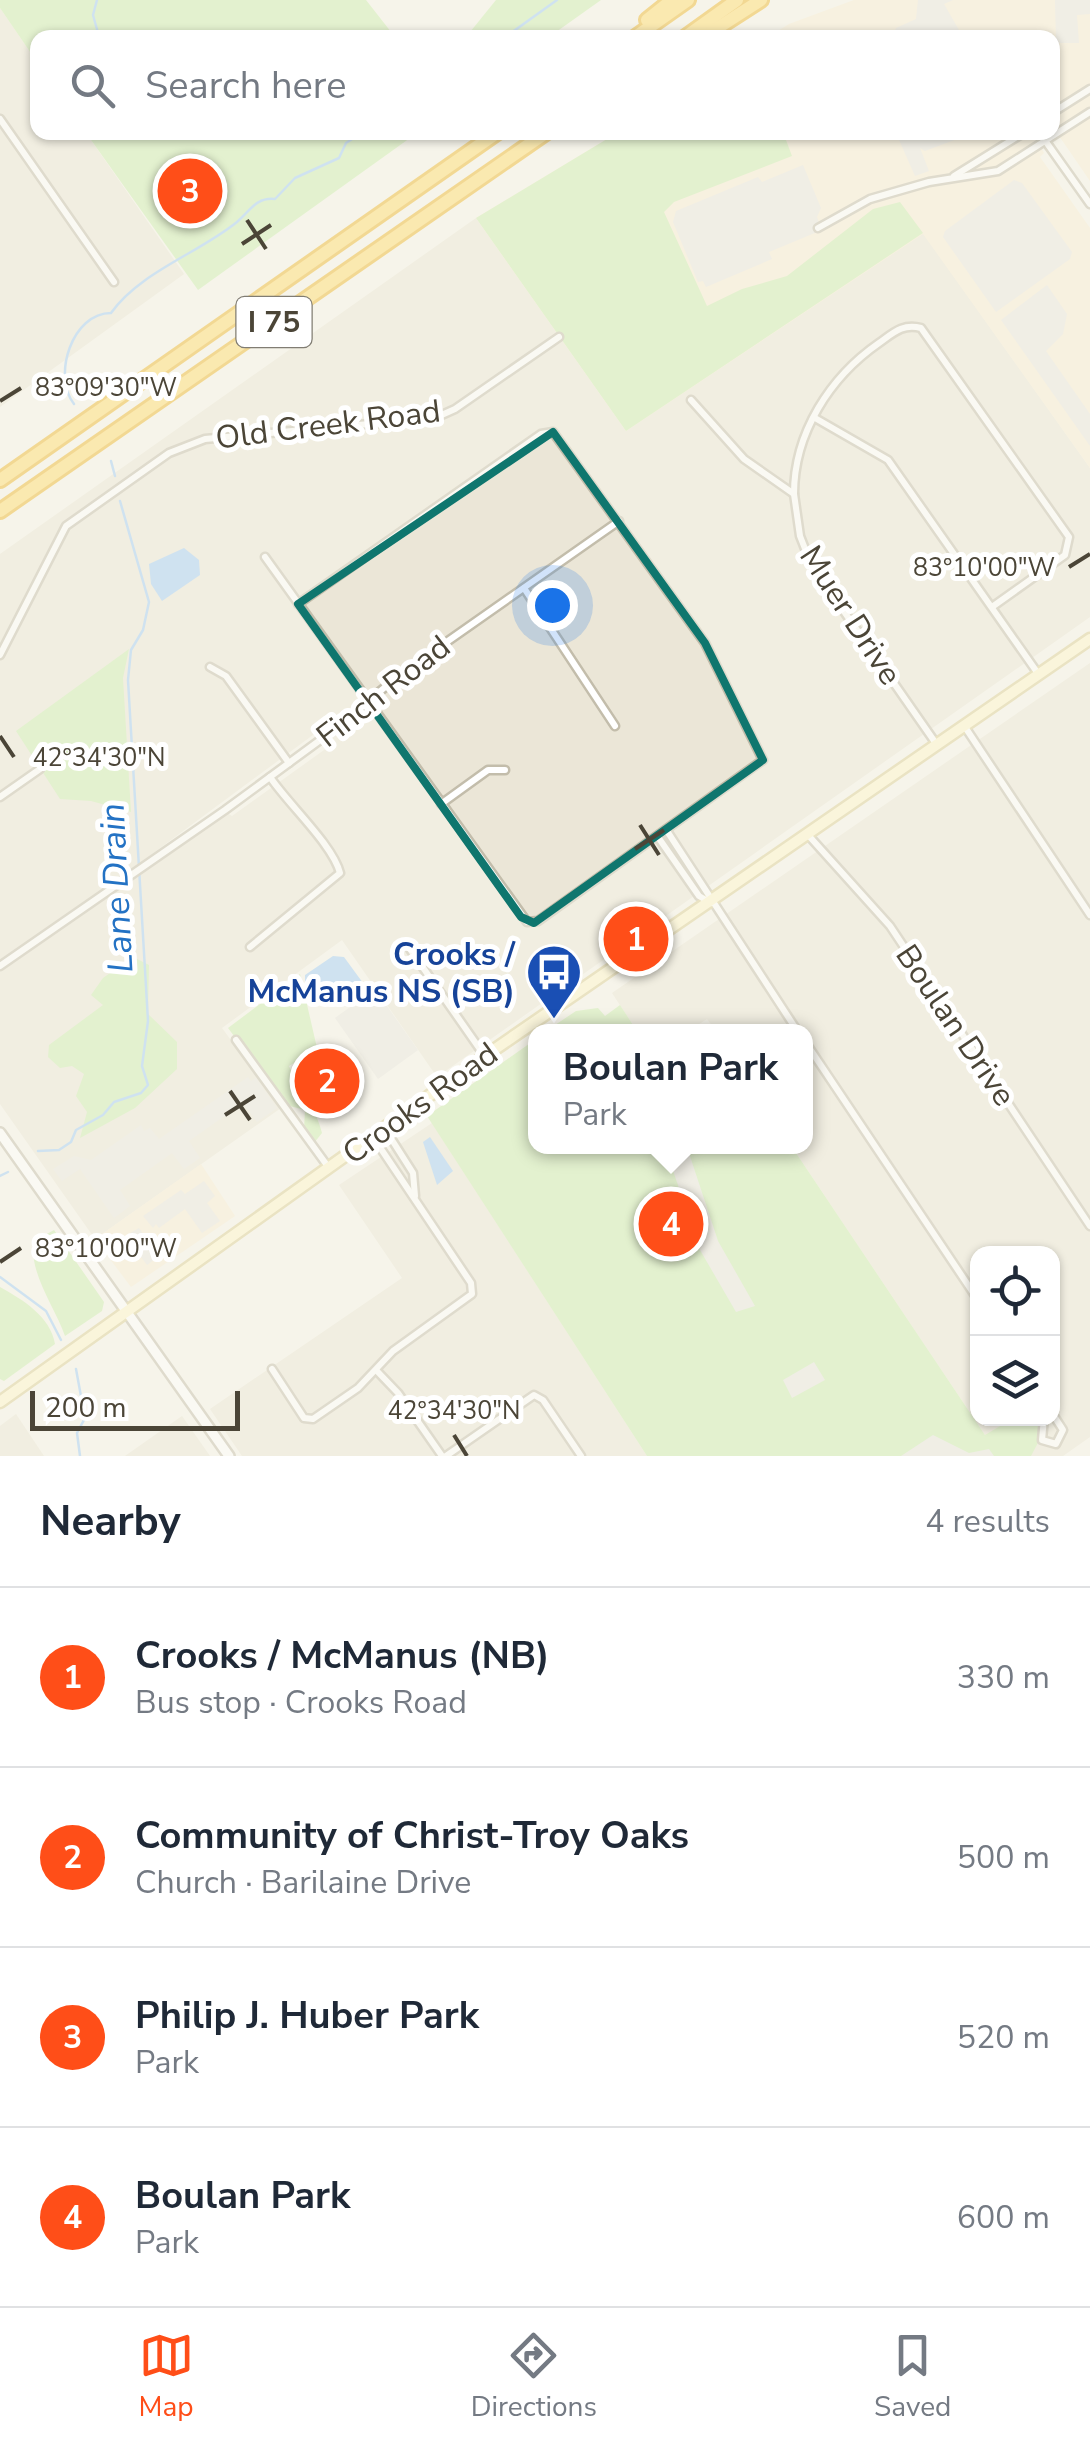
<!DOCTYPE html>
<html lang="en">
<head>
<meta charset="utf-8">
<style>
	:root { --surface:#fff; --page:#f6f6f7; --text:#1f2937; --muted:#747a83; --line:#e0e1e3; --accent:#ff4e18 }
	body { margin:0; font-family:"Nunito Sans",sans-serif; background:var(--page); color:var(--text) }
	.controls { position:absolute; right:30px; bottom:30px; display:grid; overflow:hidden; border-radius:20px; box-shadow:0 2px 8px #0004 }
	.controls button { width:90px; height:90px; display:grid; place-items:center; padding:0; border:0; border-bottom:2px solid var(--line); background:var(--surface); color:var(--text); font:50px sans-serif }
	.scale { position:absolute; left:30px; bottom:25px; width:210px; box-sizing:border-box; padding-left:10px; border:5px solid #4b4537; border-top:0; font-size:28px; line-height:35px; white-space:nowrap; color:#4b4537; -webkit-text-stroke:8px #fff; paint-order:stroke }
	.you { position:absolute; left:552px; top:605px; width:35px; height:35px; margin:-25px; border:8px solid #fff; border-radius:50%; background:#1a73e8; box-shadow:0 0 0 15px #1a73e833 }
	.badge { display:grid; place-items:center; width:65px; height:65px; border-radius:50%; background:var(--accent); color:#fff; font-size:32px; font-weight:700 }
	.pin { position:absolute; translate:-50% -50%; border:5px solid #fff; box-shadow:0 2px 10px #0006 }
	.popup { position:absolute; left:528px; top:1024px; width:285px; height:130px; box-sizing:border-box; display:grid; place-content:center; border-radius:20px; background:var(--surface); filter:drop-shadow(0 2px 8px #0005); font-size:32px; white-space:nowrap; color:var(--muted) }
	.popup b { font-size:38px; color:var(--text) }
	.popup::after { content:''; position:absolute; left:50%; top:100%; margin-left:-20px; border:20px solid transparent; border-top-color:var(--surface) }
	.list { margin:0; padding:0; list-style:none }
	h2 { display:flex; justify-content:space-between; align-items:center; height:130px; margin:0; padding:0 40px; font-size:42px }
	h2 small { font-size:32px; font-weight:400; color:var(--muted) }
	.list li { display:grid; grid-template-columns:65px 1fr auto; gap:30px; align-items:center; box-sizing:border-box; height:180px; padding:0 40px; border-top:2px solid var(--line) }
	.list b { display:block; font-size:38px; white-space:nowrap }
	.list p { margin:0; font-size:32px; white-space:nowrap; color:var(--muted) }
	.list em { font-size:32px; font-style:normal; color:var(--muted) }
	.icon { flex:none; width:55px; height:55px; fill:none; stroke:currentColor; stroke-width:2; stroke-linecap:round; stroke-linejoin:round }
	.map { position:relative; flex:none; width:1090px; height:1456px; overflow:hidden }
	.search { position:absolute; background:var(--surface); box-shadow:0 2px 8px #0004; left:30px; right:30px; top:30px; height:110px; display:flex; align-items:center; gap:25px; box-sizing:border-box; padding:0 35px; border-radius:20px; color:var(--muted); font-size:38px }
	.sheet { height:850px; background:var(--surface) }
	nav { display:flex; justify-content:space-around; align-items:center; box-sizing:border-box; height:140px; border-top:2px solid var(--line); background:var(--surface); font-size:28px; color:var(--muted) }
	nav a { display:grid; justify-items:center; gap:5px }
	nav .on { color:var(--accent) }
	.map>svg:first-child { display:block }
	.residential { fill:#ebe6d7; fill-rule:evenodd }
	.commercial { fill:#f9edd4 }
	.green { fill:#cceeaf }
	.parking { fill:#e8e6e1 }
	.water { fill:#a1cdf8 }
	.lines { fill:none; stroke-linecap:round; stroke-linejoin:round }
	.stream { stroke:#a1cdf8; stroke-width:2.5 }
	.minor-casing { stroke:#c3bdab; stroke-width:11 }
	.tertiary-casing { stroke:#c3bdab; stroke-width:14 }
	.secondary-casing { stroke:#dbce95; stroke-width:15 }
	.motorway-casing { stroke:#eeb72c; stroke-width:18 }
	.minor { stroke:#fff; stroke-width:6 }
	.tertiary { stroke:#fff; stroke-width:9 }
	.secondary { stroke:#fff7cb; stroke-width:10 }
	.motorway { stroke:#ffdb6c; stroke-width:12 }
	.marked { fill:none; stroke:#0f766e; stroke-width:8; stroke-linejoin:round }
	.ticks { fill:none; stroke:#4b4537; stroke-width:4 }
	.labels { text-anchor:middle; stroke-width:10; stroke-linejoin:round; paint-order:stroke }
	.shield { fill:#fff; stroke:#817d73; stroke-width:2.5 }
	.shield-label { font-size:30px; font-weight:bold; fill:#4b4537 }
	.street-label { font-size:32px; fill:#4b4537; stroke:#fff }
	.transit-label { font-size:32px; font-weight:bold; fill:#164399; stroke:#fff; text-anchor:end }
	.water-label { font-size:35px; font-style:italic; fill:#2372c4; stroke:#fff }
	.ticks-label { font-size:25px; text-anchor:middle; fill:#4b4537; stroke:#fff; stroke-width:10; stroke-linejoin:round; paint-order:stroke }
</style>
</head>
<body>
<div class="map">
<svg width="1090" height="1456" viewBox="0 0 1090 1456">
	<rect width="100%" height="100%" fill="#f6f4ea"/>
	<g class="residential">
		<path d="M 0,8 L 37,62 L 38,132 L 86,133 L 184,274 L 0,407 Z"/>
		<path d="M 476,218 L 626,431 L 923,233 L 1090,468 L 1090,617 L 437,1077 L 342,940 L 222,1028 L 281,1108 L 95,1239 L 0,1104 L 0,554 ZM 321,729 L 331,745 L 232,816 L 227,813 L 125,884 L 121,877 Z"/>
		<path d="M 1090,663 L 1090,1437 L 1063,1456 L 999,1456 L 792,1147 L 806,1146 L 806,1032 L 716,1031 L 707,1019 L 688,1031 L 637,1031 L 612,993 ZM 978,1254 L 1052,1254 L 1052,1418 L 978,1418 Z"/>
		<path d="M 432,1123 L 647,1456 L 242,1456 L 210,1409 L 402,1278 L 339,1185 Z"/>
		<path d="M 16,1414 L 44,1456 L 0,1456 L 0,1426 Z"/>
		<path d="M 182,1416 L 210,1456 L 125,1456 Z"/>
	</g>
	<g class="commercial">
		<path d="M 854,0 L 1090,0 L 1090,181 L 1053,127 L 1052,38 L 767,38 L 789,24 Z"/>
		<path d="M 617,133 L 1032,133 L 1044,153 L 1040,157 L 1090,228 L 1090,468 L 923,234 L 626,431 L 476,218 Z"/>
		<path d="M 201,1164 L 235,1216 L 131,1287 L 95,1239 Z"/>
	</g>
	<g class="green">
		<path d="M 0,0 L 366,0 L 395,37 L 38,38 L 37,62 L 0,8 Z"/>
		<path d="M 496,0 L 601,0 L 549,37 L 466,37 Z"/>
		<path d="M 783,132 L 792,156 L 674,202 L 664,212 L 707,306 L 742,289 L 787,276 L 873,209 L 900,202 L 923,233 L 626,431 L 476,218 L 617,133 Z"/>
		<path d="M 86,133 L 417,133 L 198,290 Z"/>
		<path d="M 129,649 L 123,678 L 131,812 L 91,801 L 60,799 L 16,731 Z"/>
		<path d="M 133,957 L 149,965 L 148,1014 L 177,1042 L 177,1069 L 135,1108 L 80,1138 L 87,1112 L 76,1096 L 84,1074 L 72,1066 L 60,1068 L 48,1057 L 49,1045 L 103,1005 L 91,995 L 103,978 Z"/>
		<path d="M 300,974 L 317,1048 L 289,1066 C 299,1091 316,1107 322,1133 L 314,1143 L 304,1129 L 305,1110 L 286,1105 L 228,1028 Z"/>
		<path d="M 620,1005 L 637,1031 L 546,1031 L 576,1011 L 598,1008 L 605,1016 Z"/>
		<path d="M 536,1039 L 536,1146 L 792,1147 L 985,1435 L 1012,1419 L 1040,1419 L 1040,1439 L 1031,1456 L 647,1456 L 427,1116 Z"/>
		<path d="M 54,1230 L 104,1302 L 102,1311 L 65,1336 C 55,1307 28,1272 34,1241 Z"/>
		<path d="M 0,1287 C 23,1300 50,1316 55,1344 L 4,1381 L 0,1379 Z"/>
	</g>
	<g class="parking">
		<path d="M 918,0 L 953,0 L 944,4 L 963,37 L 892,37 L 896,28 L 916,19 Z"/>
		<path d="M 1055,0 L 1090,0 L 1090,14 L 1077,15 L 1079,43 L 1056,43 Z"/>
		<path d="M 896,133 L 973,133 L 925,151 L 920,148 L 929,171 L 915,176 Z"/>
		<path d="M 803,165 L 821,208 L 817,217 L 822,230 L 769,252 L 772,259 L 706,287 L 703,281 L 698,282 L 673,222 L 676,211 L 758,177 L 762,182 Z"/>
		<path d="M 1014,180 L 1022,183 L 1072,252 L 1070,259 L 996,312 L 943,237 L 945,231 Z"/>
		<path d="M 1047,285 L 1067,314 L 1063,334 L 1046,351 L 1090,414 L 1090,446 L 1001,320 Z"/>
		<path d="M 375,989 L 418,1050 L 378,1079 L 335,1018 Z"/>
		<path d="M 248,1077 L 251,1081 L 256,1078 L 277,1108 L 257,1122 L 243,1103 L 189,1141 L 200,1158 L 184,1169 L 172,1153 L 120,1190 L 130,1206 L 114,1218 L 80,1169 L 62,1181 L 53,1169 L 74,1156 L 91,1160 L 141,1125 L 144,1131 L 150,1128 L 159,1139 Z"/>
		<path d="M 665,1147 L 687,1147 L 718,1241 L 755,1306 L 736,1312 L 700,1250 Z"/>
		<path d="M 204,1181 L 215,1196 L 207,1203 L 220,1221 L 202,1233 L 185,1209 L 159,1228 L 156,1224 L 153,1228 L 143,1216 L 181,1190 L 185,1194 Z"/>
		<path d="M 139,1228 L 159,1256 L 147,1265 L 136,1250 L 119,1261 L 109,1245 Z"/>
		<path d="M 814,1362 L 825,1380 L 792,1398 L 783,1380 Z"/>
		<path d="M 933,1435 L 969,1453 L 989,1449 L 994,1456 L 901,1456 Z"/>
	</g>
	<g class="water">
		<path d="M 184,548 L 199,560 L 200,575 L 162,601 L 151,584 L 149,564 Z"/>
		<path d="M 333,956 L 344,957 L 363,983 L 358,990 L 341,996 L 325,989 L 305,991 L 305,975 Z"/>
		<path d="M 430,1137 L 453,1171 L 437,1185 L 423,1142 Z"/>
	</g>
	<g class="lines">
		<g class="stream">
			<path d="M 97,0 L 93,15 L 98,33"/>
			<path d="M 504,38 L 557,0"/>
			<path d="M 74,404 C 52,376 72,313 111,313 C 140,272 199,253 237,222 C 250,211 256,197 275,199 L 295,178 L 339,158 L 346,143 L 363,132"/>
			<path d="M 111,461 L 115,476"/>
			<path d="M 38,1151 L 59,1150 L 71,1142 L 76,1130 L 103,1115 L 114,1102 L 141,1093 L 148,1085 L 142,1066 L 148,1021 L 128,680 L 131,650 L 143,630 L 149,602 L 120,501"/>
			<path d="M 0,1176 L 8,1172"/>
			<path d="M 0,1277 L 46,1311 L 61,1340"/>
			<path d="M 76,1369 L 85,1418 L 77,1433 L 80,1456"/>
		</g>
		<g class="minor-casing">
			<g id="minor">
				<path d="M 1052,113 L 1090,89"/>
				<path d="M 0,119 L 114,282"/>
				<path d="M 1039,132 L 1090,204"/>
				<path d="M 954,176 L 1025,132"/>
				<path d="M 818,228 L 870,199 L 929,182 L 998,171 L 1090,112"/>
				<path d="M 691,400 L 744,459 L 794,494 L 800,536 L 811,564 L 937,745"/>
				<path d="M 815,418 L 888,460 L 1039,675"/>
				<path d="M 794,494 C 794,433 830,377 879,343 C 893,333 903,323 921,328 L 1069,537 L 1065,555 L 992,607"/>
				<path d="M 265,557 L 527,922 L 538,921 L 763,760 L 705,643 L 553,432 L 541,434 L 298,604"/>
				<path d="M 524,588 L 615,726"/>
				<path d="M 0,655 L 66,526 L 169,453 L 205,439 L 435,418 L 455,409 L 559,337"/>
				<path d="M 210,667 L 226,676 L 289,763"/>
				<path d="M 965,727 L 1090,915"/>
				<path d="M 0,797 L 40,769"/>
				<path d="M 441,804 L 488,770 L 505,770"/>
				<path d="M 667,831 L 798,1032"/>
				<path d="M 809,836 L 890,926 L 1090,1226"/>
				<path d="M 658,837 L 699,896 L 711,903"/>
				<path d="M 250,947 L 340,873 C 333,845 288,804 270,777"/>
				<path d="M 410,949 L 484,1055"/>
				<path d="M 0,966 L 225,810 L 327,735 L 401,674 L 619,521"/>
				<path d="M 236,1040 L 329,1168"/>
				<path d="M 806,1043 L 978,1300"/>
				<path d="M 385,1129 L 413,1173 L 415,1196"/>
				<path d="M 272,1369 L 304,1418 L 313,1419 L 358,1388 L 393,1351 L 472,1294 L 471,1283 L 373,1137"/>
				<path d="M 376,1370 L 398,1393 L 442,1456"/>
				<path d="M 1044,1418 L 1042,1440 L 1056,1444 L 1063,1430 L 1052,1413"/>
				<path d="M 446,1456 L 534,1395 L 543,1400 L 581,1456"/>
			</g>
		</g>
		<g class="tertiary-casing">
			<path id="tertiary" d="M 0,1133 L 229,1456"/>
		</g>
		<g class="secondary-casing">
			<path id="secondary" d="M 0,1402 L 485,1056 L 1090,639"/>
		</g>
		<g class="motorway-casing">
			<g id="motorway">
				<path d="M 647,20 L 672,0"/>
				<path d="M 634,38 L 688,0"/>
				<path d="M 684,38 L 737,0"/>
				<path d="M 702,38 L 761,0"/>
				<path d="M 0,480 L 498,132"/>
				<path d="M 0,511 L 547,132"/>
			</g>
		</g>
		<use href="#minor" class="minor"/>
		<use href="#tertiary" class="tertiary"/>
		<use href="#secondary" class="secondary"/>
		<use href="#motorway" class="motorway"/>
	</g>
	<path d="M0 0H1090V1456H0ZM 553,432 L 705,643 L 763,760 L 534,923 L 521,917 L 298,604 Z" fill="#f6f4ea" fill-opacity=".55" fill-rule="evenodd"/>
	<path class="marked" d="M 553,432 L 705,643 L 763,760 L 534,923 L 521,917 L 298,604 Z"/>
	<path class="ticks" d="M 247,220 L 266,249M 242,244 L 271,225M 0,401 L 21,388M 1069,567 L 1090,554M 0,736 L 14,757M 640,825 L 659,855M 635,849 L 664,830M 230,1091 L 250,1120M 225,1115 L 255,1096M 0,1262 L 21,1248M 454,1435 L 467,1456"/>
	<defs>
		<g id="bus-pin" transform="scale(2.875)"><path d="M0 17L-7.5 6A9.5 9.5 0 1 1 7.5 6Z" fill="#1a4fb4" stroke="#fff"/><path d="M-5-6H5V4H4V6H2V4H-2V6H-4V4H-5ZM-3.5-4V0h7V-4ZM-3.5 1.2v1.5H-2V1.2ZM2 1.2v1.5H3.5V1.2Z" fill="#fff"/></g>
	</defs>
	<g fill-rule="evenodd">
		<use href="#bus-pin" x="554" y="972"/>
	</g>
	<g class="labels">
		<rect class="shield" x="236.5" y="297" width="75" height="50" rx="8"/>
		<g class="shield-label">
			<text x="274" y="332">I 75</text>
		</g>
		<g class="street-label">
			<text transform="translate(328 424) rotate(-7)" y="11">Old Creek Road</text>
			<text transform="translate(851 615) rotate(57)" y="11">Muer Drive</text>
			<text transform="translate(383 691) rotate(-38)" y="11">Finch Road</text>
			<text transform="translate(956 1025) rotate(56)" y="11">Boulan Drive</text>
			<text transform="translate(420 1103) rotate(-36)" y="11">Crooks Road</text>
		</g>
		<g class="transit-label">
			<text x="515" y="965">Crooks /<tspan x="515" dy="37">McManus NS (SB)</tspan></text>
		</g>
		<g class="water-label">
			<text transform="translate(116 888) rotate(-93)" y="12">Lane Drain</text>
		</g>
	</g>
	<g class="ticks-label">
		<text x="106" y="396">83°09'30"W</text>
		<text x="984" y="576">83°10'00"W</text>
		<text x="99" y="766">42°34'30"N</text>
		<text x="106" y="1257">83°10'00"W</text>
		<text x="454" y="1419">42°34'30"N</text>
	</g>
</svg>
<div class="controls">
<button><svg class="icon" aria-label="locate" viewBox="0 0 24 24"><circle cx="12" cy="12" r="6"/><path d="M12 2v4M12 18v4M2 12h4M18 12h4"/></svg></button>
<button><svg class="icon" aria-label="layers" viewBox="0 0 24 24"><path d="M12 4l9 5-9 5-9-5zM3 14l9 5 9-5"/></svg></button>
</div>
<div class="scale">200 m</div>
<div class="you"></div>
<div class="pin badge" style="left:636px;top:939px">1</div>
<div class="pin badge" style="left:327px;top:1081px">2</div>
<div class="pin badge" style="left:190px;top:191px">3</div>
<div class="pin badge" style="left:671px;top:1224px">4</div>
<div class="popup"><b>Boulan Park</b>Park</div>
<div class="search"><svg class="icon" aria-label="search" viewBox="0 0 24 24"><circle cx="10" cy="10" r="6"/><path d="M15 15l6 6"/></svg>Search here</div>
</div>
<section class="sheet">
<h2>Nearby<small>4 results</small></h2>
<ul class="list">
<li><span class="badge">1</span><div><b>Crooks / McManus (NB)</b><p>Bus stop · Crooks Road</p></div><em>330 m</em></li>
<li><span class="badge">2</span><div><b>Community of Christ-Troy Oaks</b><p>Church · Barilaine Drive</p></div><em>500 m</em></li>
<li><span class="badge">3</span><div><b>Philip J. Huber Park</b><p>Park</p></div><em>520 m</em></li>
<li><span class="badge">4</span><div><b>Boulan Park</b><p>Park</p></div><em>600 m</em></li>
</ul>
</section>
<nav>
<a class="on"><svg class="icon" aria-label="map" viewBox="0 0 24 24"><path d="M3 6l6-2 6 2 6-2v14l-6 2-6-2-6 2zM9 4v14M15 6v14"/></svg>Map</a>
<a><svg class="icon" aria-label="directions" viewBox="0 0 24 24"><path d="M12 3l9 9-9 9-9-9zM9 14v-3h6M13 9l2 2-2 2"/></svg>Directions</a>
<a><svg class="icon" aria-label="saved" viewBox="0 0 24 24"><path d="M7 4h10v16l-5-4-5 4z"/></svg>Saved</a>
</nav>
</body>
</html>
